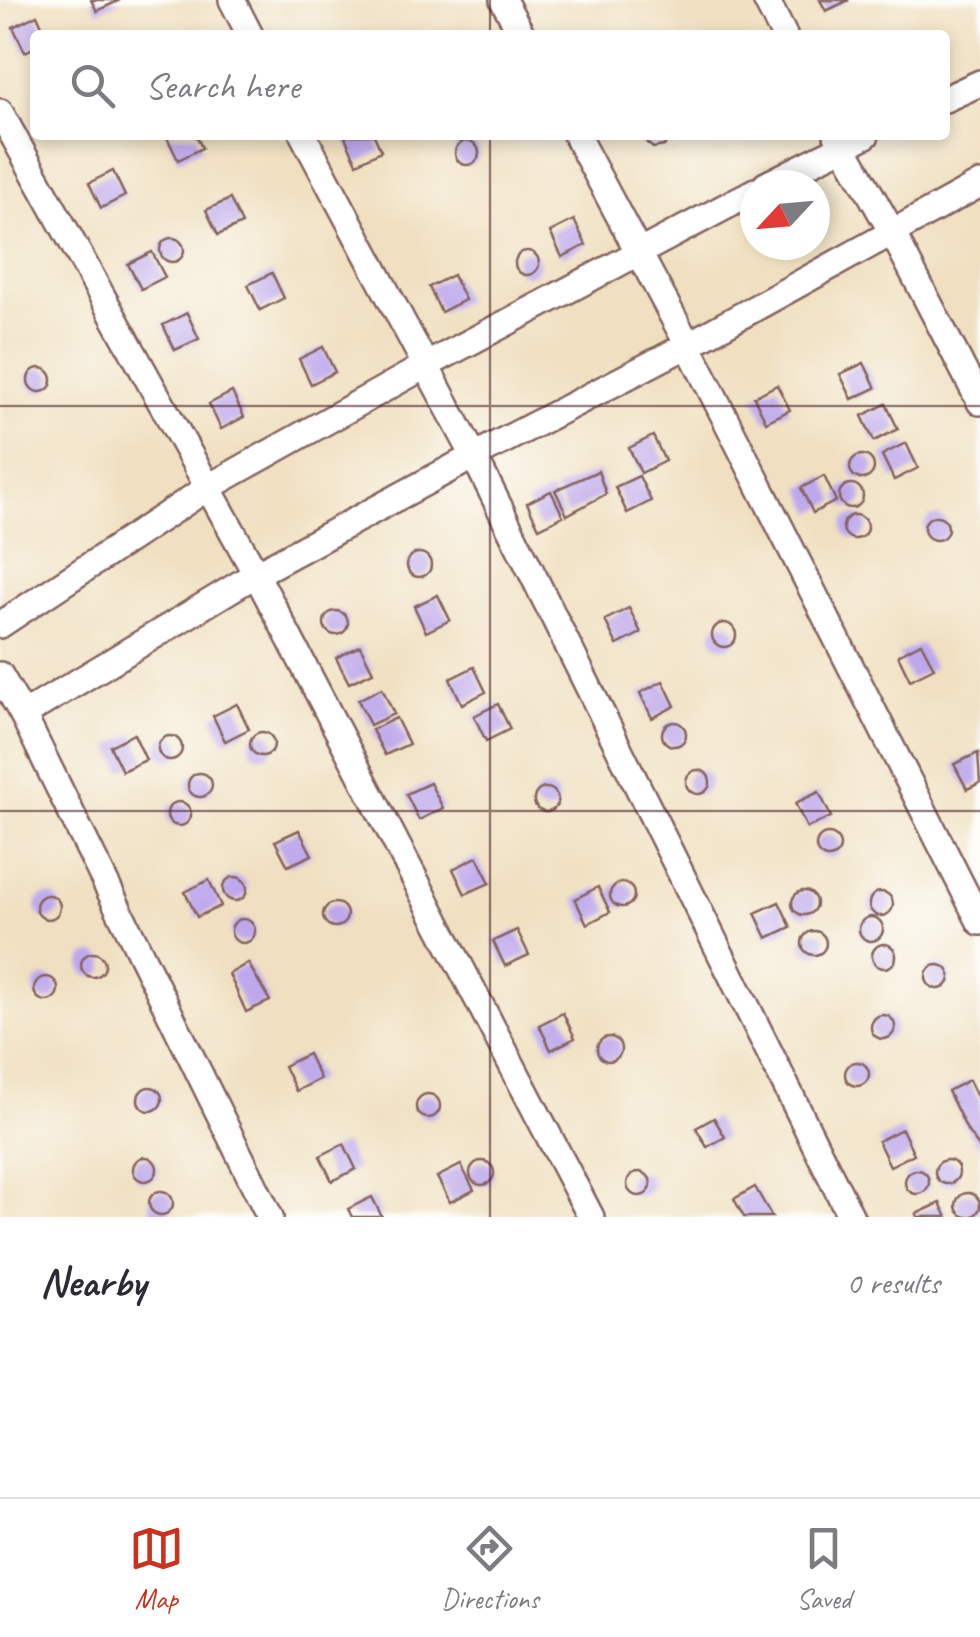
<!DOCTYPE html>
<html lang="en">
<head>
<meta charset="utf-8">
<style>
	:root { --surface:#fff; --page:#f2f2f3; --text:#2b2b33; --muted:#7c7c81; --line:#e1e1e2; --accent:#c8321e }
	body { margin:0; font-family:Caveat,sans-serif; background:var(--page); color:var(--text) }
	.compass { position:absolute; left:740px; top:170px; width:90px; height:90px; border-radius:50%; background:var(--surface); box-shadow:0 5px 15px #0003; rotate:244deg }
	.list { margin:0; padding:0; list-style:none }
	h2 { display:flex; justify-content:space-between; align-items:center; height:130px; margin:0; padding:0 40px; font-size:42px }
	h2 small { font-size:32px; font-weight:400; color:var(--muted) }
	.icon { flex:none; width:55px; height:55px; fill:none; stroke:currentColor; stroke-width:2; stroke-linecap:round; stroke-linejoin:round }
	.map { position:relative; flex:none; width:980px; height:1217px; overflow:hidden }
	.search { position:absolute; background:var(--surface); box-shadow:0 5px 15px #0003; left:30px; right:30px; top:30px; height:110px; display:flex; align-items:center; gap:25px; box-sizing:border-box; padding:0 35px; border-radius:10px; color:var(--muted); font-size:38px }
	.sheet { height:280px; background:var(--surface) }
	nav { display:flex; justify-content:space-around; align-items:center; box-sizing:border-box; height:140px; border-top:2px solid var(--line); background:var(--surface); font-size:28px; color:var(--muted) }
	nav a { display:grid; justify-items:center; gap:5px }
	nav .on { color:var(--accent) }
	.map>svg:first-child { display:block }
	.building { fill:#bea7ec }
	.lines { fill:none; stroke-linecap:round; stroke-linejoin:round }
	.street-casing { stroke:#846360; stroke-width:30 }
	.street { stroke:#fff; stroke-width:25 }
	.grid { fill:none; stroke:#4a1f2b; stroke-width:2.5; stroke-opacity:0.55 }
</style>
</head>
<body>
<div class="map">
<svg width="980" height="1217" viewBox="0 0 980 1217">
	<rect width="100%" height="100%" fill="#fdfcf7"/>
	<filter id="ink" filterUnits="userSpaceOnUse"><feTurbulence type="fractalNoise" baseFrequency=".01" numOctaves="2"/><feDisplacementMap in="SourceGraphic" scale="20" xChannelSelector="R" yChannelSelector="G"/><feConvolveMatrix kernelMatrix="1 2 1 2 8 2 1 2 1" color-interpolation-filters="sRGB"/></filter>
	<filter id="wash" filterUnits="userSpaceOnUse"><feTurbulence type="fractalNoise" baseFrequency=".0048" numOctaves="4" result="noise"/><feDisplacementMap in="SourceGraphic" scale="40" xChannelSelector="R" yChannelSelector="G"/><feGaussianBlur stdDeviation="2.25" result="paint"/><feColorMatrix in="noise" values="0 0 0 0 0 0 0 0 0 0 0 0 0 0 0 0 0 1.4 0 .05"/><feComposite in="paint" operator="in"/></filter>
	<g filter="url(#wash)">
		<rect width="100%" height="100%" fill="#f0e0c1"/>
		<g id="blocks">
			<g class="building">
				<path d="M 91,0 L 120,0 L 97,11 Z"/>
				<path d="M 820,0 L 849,0 L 826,11 Z"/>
				<path d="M 37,15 L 46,35 L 35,35 L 35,47 L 25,52 L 13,27 Z"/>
				<path d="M 166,135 L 196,135 L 202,148 L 178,160 Z"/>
				<path d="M 350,135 L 374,135 L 381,151 L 357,163 L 345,137 Z"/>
				<path d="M 645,135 L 669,135 L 668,140 L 664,146 L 653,148 L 647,143 Z"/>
				<circle cx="467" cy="153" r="12"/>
				<path d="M 113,171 L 125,196 L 101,208 L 89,183 Z"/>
				<path d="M 230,199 L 242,224 L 218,235 L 206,210 Z"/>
				<path d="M 574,220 L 586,245 L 562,257 L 550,232 Z"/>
				<circle cx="172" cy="250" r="12"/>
				<circle cx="527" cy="263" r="12"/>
				<path d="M 152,252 L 165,277 L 141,289 L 128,264 Z"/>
				<path d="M 272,273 L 284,298 L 260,310 L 248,285 Z"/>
				<path d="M 453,275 L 465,300 L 441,312 L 429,287 Z"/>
				<path d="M 187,313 L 199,339 L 175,350 L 163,325 Z"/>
				<path d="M 323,347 L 335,372 L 311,384 L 299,359 Z"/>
				<path d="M 864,363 L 876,388 L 852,399 L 840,374 Z"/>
				<circle cx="40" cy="380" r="12"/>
				<path d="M 777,385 L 790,410 L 766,422 L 754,397 Z"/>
				<path d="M 232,392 L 244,417 L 221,429 L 209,404 Z"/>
				<path d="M 886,404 L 898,429 L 874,441 L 862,416 Z"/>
				<path d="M 653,436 L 665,461 L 641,473 L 629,448 Z"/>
				<path d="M 906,443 L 918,468 L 894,480 L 882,455 Z"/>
				<circle cx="862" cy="467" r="12"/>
				<path d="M 598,471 L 606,494 L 567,515 L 555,490 Z"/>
				<path d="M 639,476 L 651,501 L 627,513 L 615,487 Z"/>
				<path d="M 824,476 L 836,501 L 813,513 L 801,488 Z"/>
				<circle cx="851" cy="496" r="12"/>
				<path d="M 551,491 L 563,516 L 539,528 L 527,503 Z"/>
				<circle cx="855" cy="527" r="12"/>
				<circle cx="936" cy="528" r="12"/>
				<circle cx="419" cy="565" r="12"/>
				<path d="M 438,595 L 450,620 L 426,632 L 414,606 Z"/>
				<path d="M 629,608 L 641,633 L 617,645 L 605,620 Z"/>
				<circle cx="336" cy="623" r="12"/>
				<circle cx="724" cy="635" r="12"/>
				<path d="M 921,643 L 934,668 L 910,680 L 898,655 Z"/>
				<path d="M 360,646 L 373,672 L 349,683 L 336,658 Z"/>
				<path d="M 474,667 L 486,692 L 462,704 L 450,679 Z"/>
				<path d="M 663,681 L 675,706 L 652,718 L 640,693 Z"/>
				<path d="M 382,688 L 394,714 L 370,725 L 358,700 Z"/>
				<path d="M 237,704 L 249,729 L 225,741 L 213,716 Z"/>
				<path d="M 498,704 L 510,729 L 486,741 L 474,716 Z"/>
				<path d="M 396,718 L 409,744 L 385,755 L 372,730 Z"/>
				<circle cx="674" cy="734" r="12"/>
				<circle cx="262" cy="744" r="12"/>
				<path d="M 134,734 L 146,760 L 122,771 L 110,746 Z"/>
				<circle cx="170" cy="748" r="12"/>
				<path d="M 978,753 L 980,783 L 967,789 L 954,764 Z"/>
				<circle cx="698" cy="782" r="12"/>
				<circle cx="200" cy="785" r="12"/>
				<path d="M 430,783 L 443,808 L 419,820 L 406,794 Z"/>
				<circle cx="546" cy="800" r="12"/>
				<path d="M 819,792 L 831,817 L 807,828 L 795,803 Z"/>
				<circle cx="179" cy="814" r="12"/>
				<path d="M 299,830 L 312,855 L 288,866 L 275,841 Z"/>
				<circle cx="828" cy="846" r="12"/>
				<path d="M 477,857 L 490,883 L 465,894 L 453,869 Z"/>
				<circle cx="235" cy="889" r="12"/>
				<path d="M 209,880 L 221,906 L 197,917 L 185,892 Z"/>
				<circle cx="622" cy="895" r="12"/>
				<path d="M 598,887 L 610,912 L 587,924 L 575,899 Z"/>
				<circle cx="804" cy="903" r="12"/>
				<circle cx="881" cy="904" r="12"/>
				<circle cx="48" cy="907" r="12"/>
				<path d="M 779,902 L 791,927 L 767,938 L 755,913 Z"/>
				<circle cx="335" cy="915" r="12"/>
				<circle cx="871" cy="929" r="12"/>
				<circle cx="243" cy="931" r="12"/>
				<path d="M 517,930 L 529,955 L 505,966 L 493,941 Z"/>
				<circle cx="814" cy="943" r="12"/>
				<circle cx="884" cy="956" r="12"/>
				<circle cx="93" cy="965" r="12"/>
				<path d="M 248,963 L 270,1001 L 246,1012 L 229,974 Z"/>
				<circle cx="938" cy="977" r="12"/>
				<circle cx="46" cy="989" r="12"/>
				<path d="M 563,1013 L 575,1038 L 551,1050 L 539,1025 Z"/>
				<circle cx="883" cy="1027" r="12"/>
				<circle cx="609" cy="1049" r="12"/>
				<path d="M 308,1054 L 320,1079 L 296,1091 L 284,1066 Z"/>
				<circle cx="857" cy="1074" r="12"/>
				<path d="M 969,1080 L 980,1103 L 980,1148 L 968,1132 L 948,1091 Z"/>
				<circle cx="150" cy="1099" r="12"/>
				<circle cx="428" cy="1106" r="12"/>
				<path d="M 714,1118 L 725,1137 L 707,1147 L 696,1128 Z"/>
				<path d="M 902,1129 L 914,1154 L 890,1166 L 878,1141 Z"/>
				<path d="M 344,1144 L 356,1169 L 332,1181 L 320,1156 Z"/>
				<circle cx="145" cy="1169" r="12"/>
				<circle cx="947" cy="1172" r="12"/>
				<circle cx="482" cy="1173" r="12"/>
				<path d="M 461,1165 L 474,1190 L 450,1202 L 437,1177 Z"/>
				<circle cx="917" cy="1182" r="12"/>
				<circle cx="639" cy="1184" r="12"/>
				<path d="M 755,1187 L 772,1217 L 744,1217 L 734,1199 Z"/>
				<circle cx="161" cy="1203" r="12"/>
				<circle cx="968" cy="1205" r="12"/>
				<path d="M 372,1197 L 382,1217 L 352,1217 L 348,1209 Z"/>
				<path d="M 940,1203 L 947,1217 L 918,1217 L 916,1214 Z"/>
			</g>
		</g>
	</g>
	<g filter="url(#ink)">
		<use href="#blocks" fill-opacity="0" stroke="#846360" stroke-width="2.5"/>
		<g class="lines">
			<g class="street-casing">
				<g id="street">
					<path d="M 232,0 L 250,35"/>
					<path d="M 503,0 L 522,35"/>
					<path d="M 766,0 L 784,35"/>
					<path d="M 945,99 L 980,83"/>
					<path d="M 0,112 L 256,574 L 591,1217"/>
					<path d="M 303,135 L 474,456 L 851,1217"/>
					<path d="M 576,135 L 688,345 L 980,922"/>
					<path d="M 837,135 L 892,232 L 980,402"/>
					<path d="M 766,185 L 866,135"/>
					<path d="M 0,625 L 207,488 L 425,366 L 755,191"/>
					<path d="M 0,675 L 23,715 L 270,1217"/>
					<path d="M 23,715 L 256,574 L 474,456 L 688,345 L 980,184"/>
				</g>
			</g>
			<use href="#street" class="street"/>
		</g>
	</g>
	<path class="grid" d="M 490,0 L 490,35M 490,135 L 490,1217M 0,406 L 980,406M 0,811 L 980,811"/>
</svg>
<svg class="compass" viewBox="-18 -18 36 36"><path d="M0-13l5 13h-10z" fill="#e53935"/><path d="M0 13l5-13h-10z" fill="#7c7c81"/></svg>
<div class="search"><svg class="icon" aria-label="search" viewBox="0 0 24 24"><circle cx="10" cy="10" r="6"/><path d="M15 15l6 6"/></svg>Search here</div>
</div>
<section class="sheet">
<h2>Nearby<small>0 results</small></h2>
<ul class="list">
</ul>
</section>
<nav>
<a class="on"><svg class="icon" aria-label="map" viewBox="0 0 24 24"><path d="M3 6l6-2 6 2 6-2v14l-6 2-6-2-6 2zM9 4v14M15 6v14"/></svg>Map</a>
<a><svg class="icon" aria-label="directions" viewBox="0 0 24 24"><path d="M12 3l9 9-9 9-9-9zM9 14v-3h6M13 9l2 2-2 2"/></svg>Directions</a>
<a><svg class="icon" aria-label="saved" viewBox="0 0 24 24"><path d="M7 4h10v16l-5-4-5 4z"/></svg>Saved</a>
</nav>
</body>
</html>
